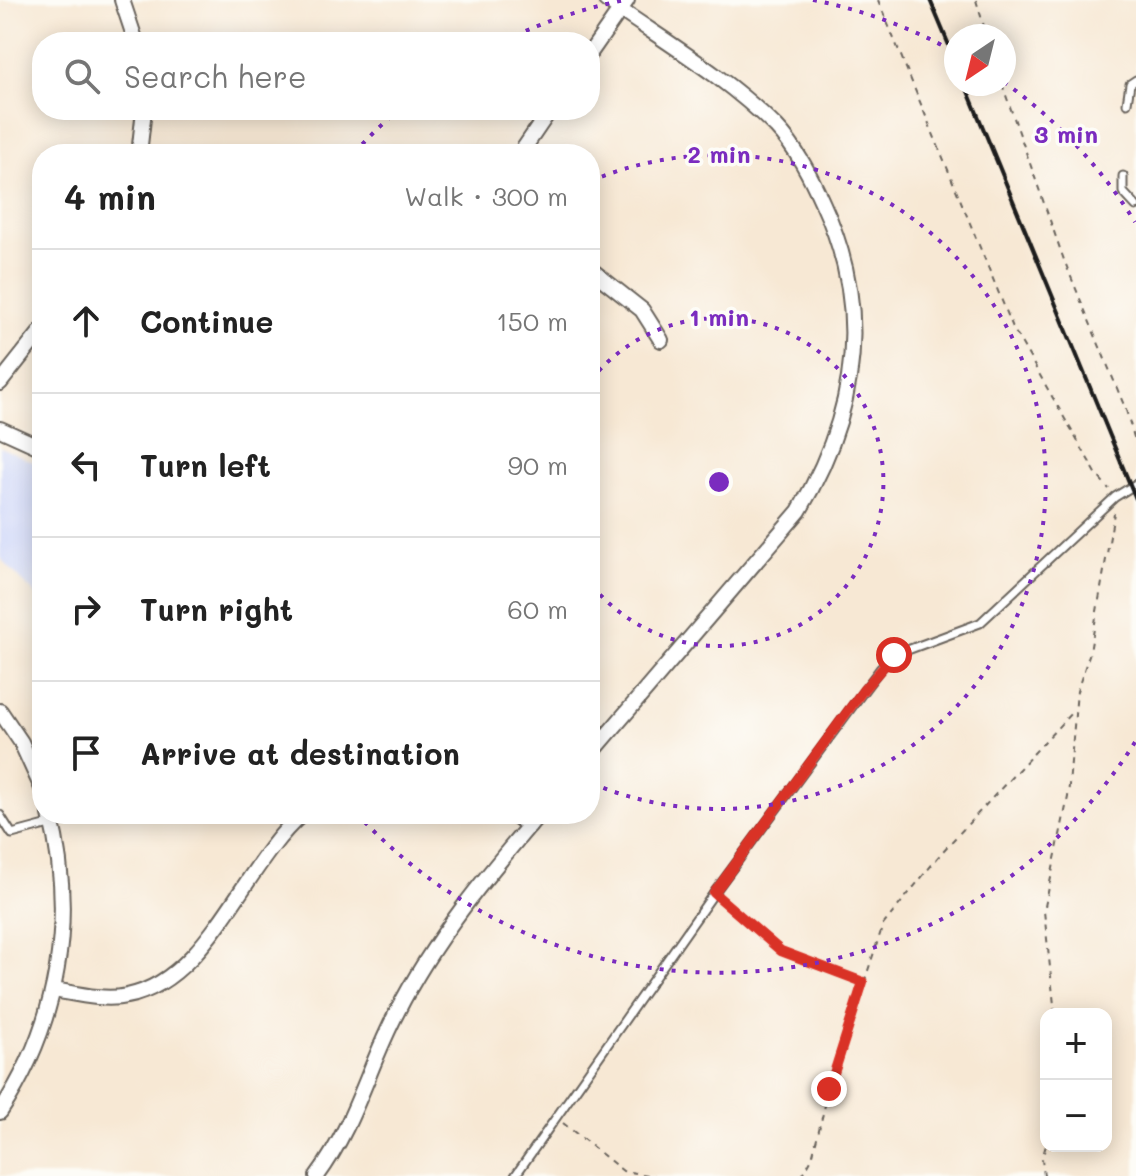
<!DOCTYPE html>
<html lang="en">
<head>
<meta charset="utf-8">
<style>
	:root { --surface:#fff; --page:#f2f2f2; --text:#222; --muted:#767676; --line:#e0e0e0 }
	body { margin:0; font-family:Mali,sans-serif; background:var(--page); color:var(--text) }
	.controls { position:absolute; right:24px; bottom:24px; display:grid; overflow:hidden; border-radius:16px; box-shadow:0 4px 20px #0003 }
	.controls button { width:72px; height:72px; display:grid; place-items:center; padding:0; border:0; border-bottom:2px solid var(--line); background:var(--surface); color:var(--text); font:40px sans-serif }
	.compass { position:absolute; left:944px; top:24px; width:72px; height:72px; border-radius:50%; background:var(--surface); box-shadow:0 4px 20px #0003; rotate:215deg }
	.stop { position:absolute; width:24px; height:24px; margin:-18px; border:6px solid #d93025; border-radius:50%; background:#fff }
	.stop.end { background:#d93025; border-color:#fff; box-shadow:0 2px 8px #0008 }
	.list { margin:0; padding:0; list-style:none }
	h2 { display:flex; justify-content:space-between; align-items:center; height:104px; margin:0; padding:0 32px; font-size:34px }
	h2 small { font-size:26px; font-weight:400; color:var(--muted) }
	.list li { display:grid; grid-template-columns:52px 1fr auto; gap:24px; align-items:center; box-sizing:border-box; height:144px; padding:0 32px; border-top:2px solid var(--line) }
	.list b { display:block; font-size:30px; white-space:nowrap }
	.list em { font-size:26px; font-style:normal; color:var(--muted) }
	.icon { flex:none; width:44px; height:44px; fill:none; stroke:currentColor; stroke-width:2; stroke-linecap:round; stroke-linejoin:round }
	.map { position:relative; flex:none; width:1136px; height:1176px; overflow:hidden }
	.search { position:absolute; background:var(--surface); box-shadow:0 4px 20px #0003; left:32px; top:32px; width:568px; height:88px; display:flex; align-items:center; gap:20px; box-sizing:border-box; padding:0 28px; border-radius:32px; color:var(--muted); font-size:30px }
	.panel { position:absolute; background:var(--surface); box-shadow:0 4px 20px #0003; left:32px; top:144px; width:568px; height:680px; border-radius:32px }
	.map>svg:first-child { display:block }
	.built { fill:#d1d9f9 }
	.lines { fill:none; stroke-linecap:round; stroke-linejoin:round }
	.service-casing { stroke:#69635c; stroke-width:11 }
	.minor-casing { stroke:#69635c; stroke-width:18 }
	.path { stroke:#69635c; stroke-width:2; stroke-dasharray:6 6; stroke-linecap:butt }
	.service { stroke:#fff; stroke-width:7 }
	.minor { stroke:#fff; stroke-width:14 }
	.rail { stroke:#1c1c1c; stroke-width:4 }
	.route { stroke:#d93025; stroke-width:10 }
	.ring { fill:none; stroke:#7b2cbf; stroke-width:4; stroke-dasharray:4 8 }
	.centre { fill:#7b2cbf; stroke:#fdfcf7; stroke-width:4 }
	.ring-label { font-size:24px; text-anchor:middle; font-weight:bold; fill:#7b2cbf; stroke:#fdfcf7; stroke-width:7; stroke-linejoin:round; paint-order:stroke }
</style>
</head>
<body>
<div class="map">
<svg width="1136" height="1176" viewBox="0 0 1136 1176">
	<rect width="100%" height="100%" fill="#fdfcf7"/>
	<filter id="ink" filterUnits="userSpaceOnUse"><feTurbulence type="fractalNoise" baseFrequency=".0125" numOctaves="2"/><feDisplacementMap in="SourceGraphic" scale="16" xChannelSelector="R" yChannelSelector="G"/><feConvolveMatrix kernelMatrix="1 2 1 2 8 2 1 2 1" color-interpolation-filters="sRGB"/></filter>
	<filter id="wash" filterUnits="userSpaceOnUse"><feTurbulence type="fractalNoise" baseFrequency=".006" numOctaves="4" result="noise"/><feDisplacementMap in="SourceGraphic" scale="32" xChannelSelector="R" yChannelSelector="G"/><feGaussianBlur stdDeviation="1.8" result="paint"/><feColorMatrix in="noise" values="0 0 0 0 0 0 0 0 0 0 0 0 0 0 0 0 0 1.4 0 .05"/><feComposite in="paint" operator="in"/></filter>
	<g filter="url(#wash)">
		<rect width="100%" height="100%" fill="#f7e8d4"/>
		<path class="built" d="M 0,447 L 42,466 L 42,601 L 0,558 Z"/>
	</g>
	<g filter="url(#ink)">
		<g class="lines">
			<g class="service-casing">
				<g id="service">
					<path d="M 1127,103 L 1130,84 L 1136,80"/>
					<path d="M 1123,176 L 1123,192 L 1136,206"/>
					<path d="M 0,815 L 12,834 L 53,823"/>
					<path d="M 515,1176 L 714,893 L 880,669 L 894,655 L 980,623 L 1115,497 L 1136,484"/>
				</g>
			</g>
			<g class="minor-casing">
				<g id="minor">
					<path d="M 122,0 L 136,42"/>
					<path d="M 590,53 L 627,0"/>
					<path d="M 139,154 L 144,110"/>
					<path d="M 520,154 L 550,110"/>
					<path d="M 590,269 L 642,310 L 661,340"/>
					<path d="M 0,383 L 42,330"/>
					<path d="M 0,429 L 42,448"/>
					<path d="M 0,711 L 21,742 L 42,788"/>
					<path d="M 590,755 L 799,511 C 857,413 872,310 823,204 C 811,177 797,149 776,127 C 725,76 664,41 606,0"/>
					<path d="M 514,814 L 529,826"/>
					<path d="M 54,990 C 77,994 104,1001 127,996 C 208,980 243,865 302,814"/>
					<path d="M 0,1112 C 59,1023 76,917 50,814"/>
					<path d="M 317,1176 C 355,1125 368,1067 397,1012 C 433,940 487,875 539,814"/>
				</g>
			</g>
			<g class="path">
				<path d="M 878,0 L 1014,330 L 1097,475 L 1109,489"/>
				<path d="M 976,0 L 987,36"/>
				<path d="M 1002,84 L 1064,260 L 1126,410 L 1136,444"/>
				<path d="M 720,900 L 781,951 L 861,981"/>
				<path d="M 1055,1014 L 1044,911 L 1068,797 L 1077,691 L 1090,652 L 1114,513"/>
				<path d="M 563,1123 L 623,1171 L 655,1176"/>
				<path d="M 802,1176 L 812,1158 L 829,1089 L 883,925 L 943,851 L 1073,711"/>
				<path d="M 1044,1176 L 1042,1159 L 1046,1145"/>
			</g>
			<use href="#service" class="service"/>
			<use href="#minor" class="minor"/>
			<g class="rail">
				<path d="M 930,0 L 956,62"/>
				<path d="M 965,84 L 1136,499"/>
			</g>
		</g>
	</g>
	<g class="lines" filter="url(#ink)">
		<path class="route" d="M 829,1089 L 863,982 L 781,951 L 714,893 L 864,689 L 894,655"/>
	</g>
	<g class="ring">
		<path d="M591 380A164 164 0 1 1 591 584"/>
		<path d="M591 181A327 327 0 1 1 591 783"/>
		<path d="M1135 742A491 491 0 0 1 360 817M354 153A491 491 0 0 1 397 111M504 41A491 491 0 0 1 625 0M813 0A491 491 0 0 1 953 51M1004 82A491 491 0 0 1 1135 222"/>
	</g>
	<circle cx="719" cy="482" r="12" class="centre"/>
	<g class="ring-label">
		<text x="1066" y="143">3 min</text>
		<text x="719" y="163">2 min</text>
		<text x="719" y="326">1 min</text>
	</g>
</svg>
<div class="controls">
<button>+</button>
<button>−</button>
</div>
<svg class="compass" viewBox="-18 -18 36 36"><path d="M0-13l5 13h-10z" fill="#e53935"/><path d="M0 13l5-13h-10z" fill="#767676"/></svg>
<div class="stop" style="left:894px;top:655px"></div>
<div class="stop end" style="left:829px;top:1089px"></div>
<div class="search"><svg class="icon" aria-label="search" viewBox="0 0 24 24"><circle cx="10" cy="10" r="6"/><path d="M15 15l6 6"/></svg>Search here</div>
<section class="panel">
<h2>4 min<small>Walk · 300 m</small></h2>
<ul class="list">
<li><svg class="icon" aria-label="ahead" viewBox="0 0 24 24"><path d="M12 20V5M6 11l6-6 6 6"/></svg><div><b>Continue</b></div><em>150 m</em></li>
<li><svg class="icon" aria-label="left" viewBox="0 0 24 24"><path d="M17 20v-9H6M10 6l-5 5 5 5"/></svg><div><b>Turn left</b></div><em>90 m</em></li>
<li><svg class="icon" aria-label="right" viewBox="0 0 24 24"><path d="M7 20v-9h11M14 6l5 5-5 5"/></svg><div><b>Turn right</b></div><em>60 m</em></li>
<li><svg class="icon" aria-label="arrive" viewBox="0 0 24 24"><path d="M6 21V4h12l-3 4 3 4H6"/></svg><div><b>Arrive at destination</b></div></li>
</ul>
</section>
</div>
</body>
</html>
